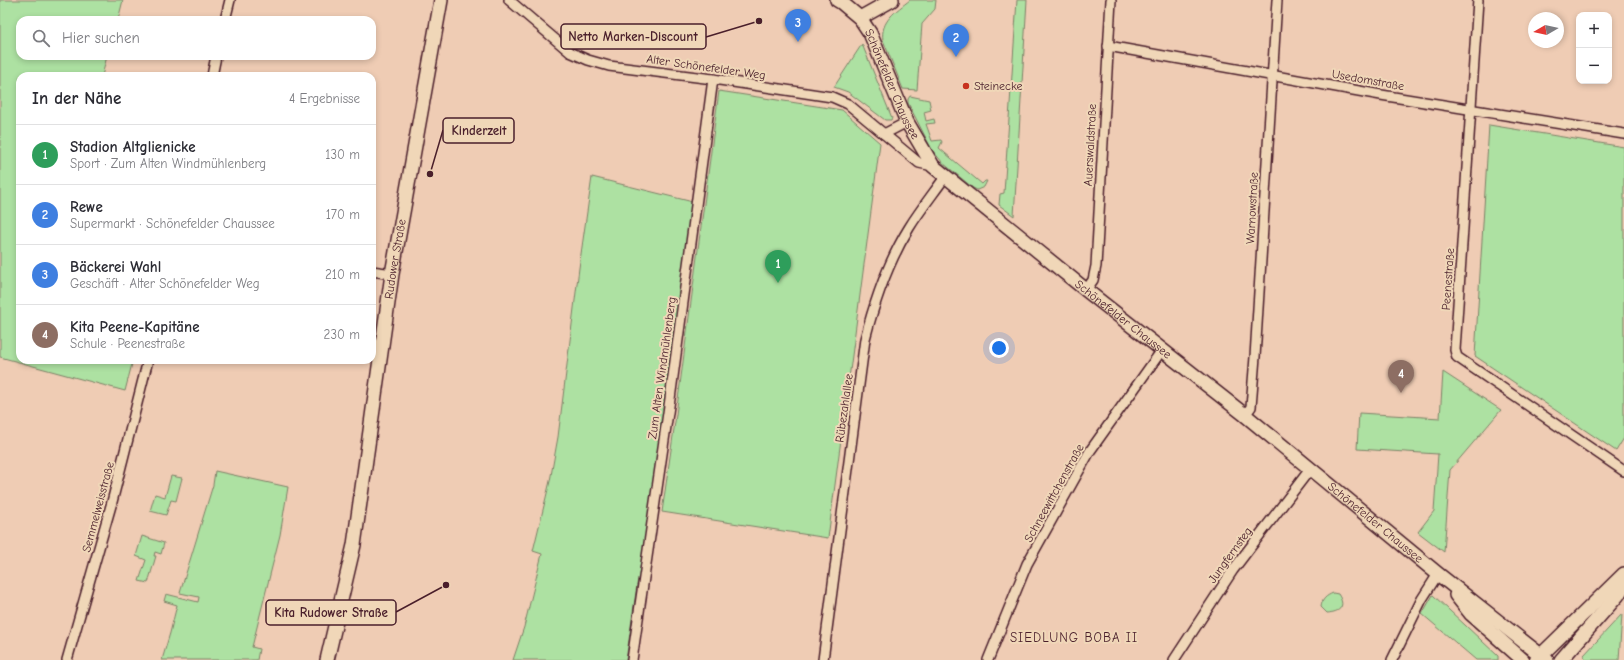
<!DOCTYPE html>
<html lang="de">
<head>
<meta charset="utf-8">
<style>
	:root { --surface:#fff; --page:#f7f7f7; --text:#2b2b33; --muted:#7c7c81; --line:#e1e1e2; --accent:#111827 }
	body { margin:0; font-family:"Comic Neue",sans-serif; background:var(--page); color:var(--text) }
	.controls { position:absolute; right:12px; top:12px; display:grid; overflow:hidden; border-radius:8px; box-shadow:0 2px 6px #0003 }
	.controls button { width:36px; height:36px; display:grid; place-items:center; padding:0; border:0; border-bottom:1px solid var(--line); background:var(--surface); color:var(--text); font:20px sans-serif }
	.compass { position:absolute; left:1528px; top:12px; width:36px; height:36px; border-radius:50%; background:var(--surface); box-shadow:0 2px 6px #0003; rotate:261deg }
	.you { position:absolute; left:999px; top:348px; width:14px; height:14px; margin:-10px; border:3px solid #fff; border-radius:50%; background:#1a73e8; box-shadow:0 0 0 6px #1a73e833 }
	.badge { display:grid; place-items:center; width:26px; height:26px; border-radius:50%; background:var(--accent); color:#fff; font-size:13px; font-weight:700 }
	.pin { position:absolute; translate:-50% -33px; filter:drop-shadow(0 1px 2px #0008) }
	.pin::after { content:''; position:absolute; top:21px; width:14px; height:12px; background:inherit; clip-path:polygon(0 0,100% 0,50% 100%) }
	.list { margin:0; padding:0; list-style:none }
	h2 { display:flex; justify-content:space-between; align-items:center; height:52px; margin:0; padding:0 16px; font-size:17px }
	h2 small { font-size:13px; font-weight:400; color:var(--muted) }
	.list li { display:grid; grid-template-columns:26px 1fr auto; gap:12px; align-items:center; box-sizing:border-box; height:60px; padding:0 16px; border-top:1px solid var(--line) }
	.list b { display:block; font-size:15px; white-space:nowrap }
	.list p { margin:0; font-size:13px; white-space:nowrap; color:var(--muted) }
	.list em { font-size:13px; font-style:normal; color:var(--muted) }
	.icon { flex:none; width:22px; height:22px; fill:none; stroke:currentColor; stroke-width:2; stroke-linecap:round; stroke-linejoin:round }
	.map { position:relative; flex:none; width:1624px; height:660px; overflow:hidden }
	.search { position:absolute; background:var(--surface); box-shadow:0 2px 6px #0003; left:16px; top:16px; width:360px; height:44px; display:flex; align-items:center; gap:10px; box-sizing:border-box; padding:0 14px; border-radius:12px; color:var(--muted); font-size:15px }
	.panel { position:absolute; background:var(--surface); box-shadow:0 2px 6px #0003; left:16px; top:72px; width:360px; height:292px; border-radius:12px }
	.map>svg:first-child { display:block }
	.green { fill:#ade1a2; stroke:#7c8066 }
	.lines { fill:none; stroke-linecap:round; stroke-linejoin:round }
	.street-casing { stroke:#4a1f2b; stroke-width:12 }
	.secondary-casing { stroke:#4a1f2b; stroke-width:16 }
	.street { stroke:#f0d7b8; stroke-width:9 }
	.secondary { stroke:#f0d7b8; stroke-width:13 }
	.poi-dot { fill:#c8321e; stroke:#f0d7b8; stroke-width:1.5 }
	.labels { text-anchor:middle; stroke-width:4; stroke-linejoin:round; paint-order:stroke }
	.street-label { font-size:12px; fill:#4a1f2b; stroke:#f0d7b8 }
	.poi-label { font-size:12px; fill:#4a1f2b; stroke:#f0d7b8; text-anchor:start }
	.neighbourhood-label { font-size:13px; letter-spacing:1px; fill:#4a1f2b; stroke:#f0d7b8 }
	.leader { fill:none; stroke:#4a1f2b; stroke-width:1.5 }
	.callout-dot { fill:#4a1f2b; stroke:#f0d7b8; stroke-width:1.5 }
	.callout { fill:#f0d7b8; stroke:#4a1f2b; stroke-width:1.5 }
	.callout-label { font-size:13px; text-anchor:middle; font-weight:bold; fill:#4a1f2b }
</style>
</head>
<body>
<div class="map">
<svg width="1624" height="660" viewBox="0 0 1624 660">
	<rect width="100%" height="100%" fill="#efccb4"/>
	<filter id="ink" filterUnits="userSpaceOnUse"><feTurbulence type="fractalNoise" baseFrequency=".025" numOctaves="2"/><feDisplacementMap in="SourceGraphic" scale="8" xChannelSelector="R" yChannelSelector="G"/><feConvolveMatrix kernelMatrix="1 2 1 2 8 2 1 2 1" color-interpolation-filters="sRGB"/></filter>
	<g filter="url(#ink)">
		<g class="green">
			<path d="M 0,0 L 123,0 L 118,20 L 20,20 L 20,56 L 107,56 L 102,76 L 20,76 L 20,360 L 133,360 L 125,391 L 0,357 Z"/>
			<path d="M 910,0 L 936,0 L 935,9 L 922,24 L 917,90 L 903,89 L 883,40 C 880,21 896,11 910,0 Z"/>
			<path d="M 1017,0 L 1027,0 L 1014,216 L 999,205 L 1000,194 L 1004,193 Z"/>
			<path d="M 862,44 L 892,118 L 891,120 L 885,120 L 848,92 L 834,87 Z"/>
			<path d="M 719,91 L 842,110 L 880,143 L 828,538 L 662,512 L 675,422 Z"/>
			<path d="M 910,96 L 929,100 L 931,110 L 924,112 L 926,121 L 934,119 L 935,123 L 926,124 L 932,141 L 941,140 L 942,142 L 939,148 L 982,184 L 985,181 L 987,181 L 984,187 L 977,190 L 973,188 L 943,163 L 932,150 L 908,103 L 908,99 Z"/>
			<path d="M 1489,125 L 1624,147 L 1624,438 L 1616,451 L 1475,356 Z"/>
			<path d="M 592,177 L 693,202 L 641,578 L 638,578 L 626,660 L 513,660 L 524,627 L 542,554 L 533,551 L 550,481 L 558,437 L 579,268 Z"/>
			<path d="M 1443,372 L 1501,410 L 1450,470 L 1444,552 L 1418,532 L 1434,511 L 1438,454 L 1357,449 L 1359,413 L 1440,418 Z"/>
			<path d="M 215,471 L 288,487 L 280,535 L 252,647 L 259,649 L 257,660 L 162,660 L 170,633 L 177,605 L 164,601 L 166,594 L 198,602 L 199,597 L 180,593 L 213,485 Z"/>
			<path d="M 171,476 L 182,478 L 176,501 L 171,500 L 166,515 L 150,511 L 155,494 L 165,497 Z"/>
			<path d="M 142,536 L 164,543 L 161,554 L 155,552 L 154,556 L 156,556 L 148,583 L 139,581 L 146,560 L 136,556 Z"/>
			<path d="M 1333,593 L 1338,594 C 1346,606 1341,612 1327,613 L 1321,607 C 1322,599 1326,596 1333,593 Z"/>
			<path d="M 1433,595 L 1498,656 L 1498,660 L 1476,660 L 1422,614 Z"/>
			<path d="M 1622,614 L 1619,660 L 1585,660 L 1584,655 Z"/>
		</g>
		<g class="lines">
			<g class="street-casing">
				<g id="street">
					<path d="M 509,0 L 570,52 L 588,60 L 609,66 L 713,79 L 832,97 L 848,104 L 919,163 L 933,166"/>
					<path d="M 1478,0 L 1455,350 L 1457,357 L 1624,471"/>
					<path d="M 225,20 L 230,0"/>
					<path d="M 1108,46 L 1381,95 L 1624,134"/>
					<path d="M 212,76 L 216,56"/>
					<path d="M 884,134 L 907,122"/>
					<path d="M 372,271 L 392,274"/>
					<path d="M 1086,290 L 1093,280 L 1096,266 L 1111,0"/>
					<path d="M 1245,415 L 1251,407 L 1255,357 L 1277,0"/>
					<path d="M 67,660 L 112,502 L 148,360"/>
					<path d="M 632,660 L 670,399 L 713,79"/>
					<path d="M 823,660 L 865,339 C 875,300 888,262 909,228 C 920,210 933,194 945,177"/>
					<path d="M 988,660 L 1027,564 L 1090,451 L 1162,350"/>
					<path d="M 1174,660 L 1233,570 L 1311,468"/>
					<path d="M 1392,660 L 1422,599 L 1438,574"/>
				</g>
			</g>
			<g class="secondary-casing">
				<g id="secondary">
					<path id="s1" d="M 837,0 L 842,3 L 860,18 L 870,33 L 907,122 L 933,166 L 1086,290 L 1245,415 L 1438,574 L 1547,660"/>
					<path d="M 860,18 L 892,0"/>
					<path d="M 1456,595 L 1471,614 L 1523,660"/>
					<path id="s2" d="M 327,660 L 354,545 L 392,274 L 441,0"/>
					<path d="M 1536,660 L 1624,574"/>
					<path d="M 1561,660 L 1618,595 L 1624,585"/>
				</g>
			</g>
			<use href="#street" class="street"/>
			<use href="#secondary" class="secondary"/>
		</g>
	</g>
	<circle class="poi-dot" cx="966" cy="86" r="4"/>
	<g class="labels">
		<g class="street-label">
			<text transform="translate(706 67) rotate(8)" y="4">Alter Schönefelder Weg</text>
			<text transform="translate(1368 80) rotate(10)" y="4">Usedomstraße</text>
			<text dy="4" stroke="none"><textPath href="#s1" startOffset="103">Schönefelder Chaussee</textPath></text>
			<text transform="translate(1090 145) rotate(-87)" y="4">Auerswaldstraße</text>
			<text transform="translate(1252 208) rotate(-87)" y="4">Warnowstraße</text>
			<text dy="4" stroke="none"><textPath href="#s2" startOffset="407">Rudower Straße</textPath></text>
			<text transform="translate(1448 279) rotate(-86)" y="4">Peenestraße</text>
			<text dy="4" stroke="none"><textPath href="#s1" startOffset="439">Schönefelder Chaussee</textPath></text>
			<text transform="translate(662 368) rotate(-82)" y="4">Zum Alten Windmühlenberg</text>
			<text transform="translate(844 408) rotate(-82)" y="4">Rübezahlallee</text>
			<text transform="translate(1054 493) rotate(-61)" y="4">Schneewittchenstraße</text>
			<text transform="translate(98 507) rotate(-75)" y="4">Semmelweisstraße</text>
			<text dy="4" stroke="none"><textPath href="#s1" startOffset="763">Schönefelder Chaussee</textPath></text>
			<text transform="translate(1230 555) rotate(-54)" y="4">Jungfernsteg</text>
		</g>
		<g class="poi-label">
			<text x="974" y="90">Steinecke</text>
		</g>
		<g class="neighbourhood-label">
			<text x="1074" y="642">SIEDLUNG BOBA II</text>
		</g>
	</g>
	<path class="leader" d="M759 21L706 37M430 174L443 130M446 585L396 612"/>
	<g class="callout-dot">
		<circle cx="759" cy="21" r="4"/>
		<circle cx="430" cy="174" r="4"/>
		<circle cx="446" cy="585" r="4"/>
	</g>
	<g class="callout">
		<rect x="561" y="24" width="145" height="25" rx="4"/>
		<rect x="443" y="118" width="71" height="25" rx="4"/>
		<rect x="266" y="600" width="130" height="25" rx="4"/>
	</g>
	<g class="callout-label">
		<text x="633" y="41">Netto Marken-Discount</text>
		<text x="479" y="135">Kinderzeit</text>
		<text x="331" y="617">Kita Rudower Straße</text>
	</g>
</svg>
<div class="controls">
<button>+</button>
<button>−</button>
</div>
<svg class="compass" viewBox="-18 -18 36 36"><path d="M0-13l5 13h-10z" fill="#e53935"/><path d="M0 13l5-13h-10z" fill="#7c7c81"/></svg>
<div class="you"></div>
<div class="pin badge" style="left:778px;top:283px;background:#2e9e5b">1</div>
<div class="pin badge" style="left:956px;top:57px;background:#3f7fe0">2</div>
<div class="pin badge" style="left:798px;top:42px;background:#3f7fe0">3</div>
<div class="pin badge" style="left:1401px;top:393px;background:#8d6e63">4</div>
<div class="search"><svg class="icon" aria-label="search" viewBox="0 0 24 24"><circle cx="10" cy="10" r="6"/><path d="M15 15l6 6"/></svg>Hier suchen</div>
<section class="panel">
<h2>In der Nähe<small>4 Ergebnisse</small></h2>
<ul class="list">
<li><span class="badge" style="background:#2e9e5b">1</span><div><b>Stadion Altglienicke</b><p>Sport · Zum Alten Windmühlenberg</p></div><em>130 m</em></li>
<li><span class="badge" style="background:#3f7fe0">2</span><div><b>Rewe</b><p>Supermarkt · Schönefelder Chaussee</p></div><em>170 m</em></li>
<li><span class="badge" style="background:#3f7fe0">3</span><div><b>Bäckerei Wahl</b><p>Geschäft · Alter Schönefelder Weg</p></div><em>210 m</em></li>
<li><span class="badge" style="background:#8d6e63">4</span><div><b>Kita Peene-Kapitäne</b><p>Schule · Peenestraße</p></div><em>230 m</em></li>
</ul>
</section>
</div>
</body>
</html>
